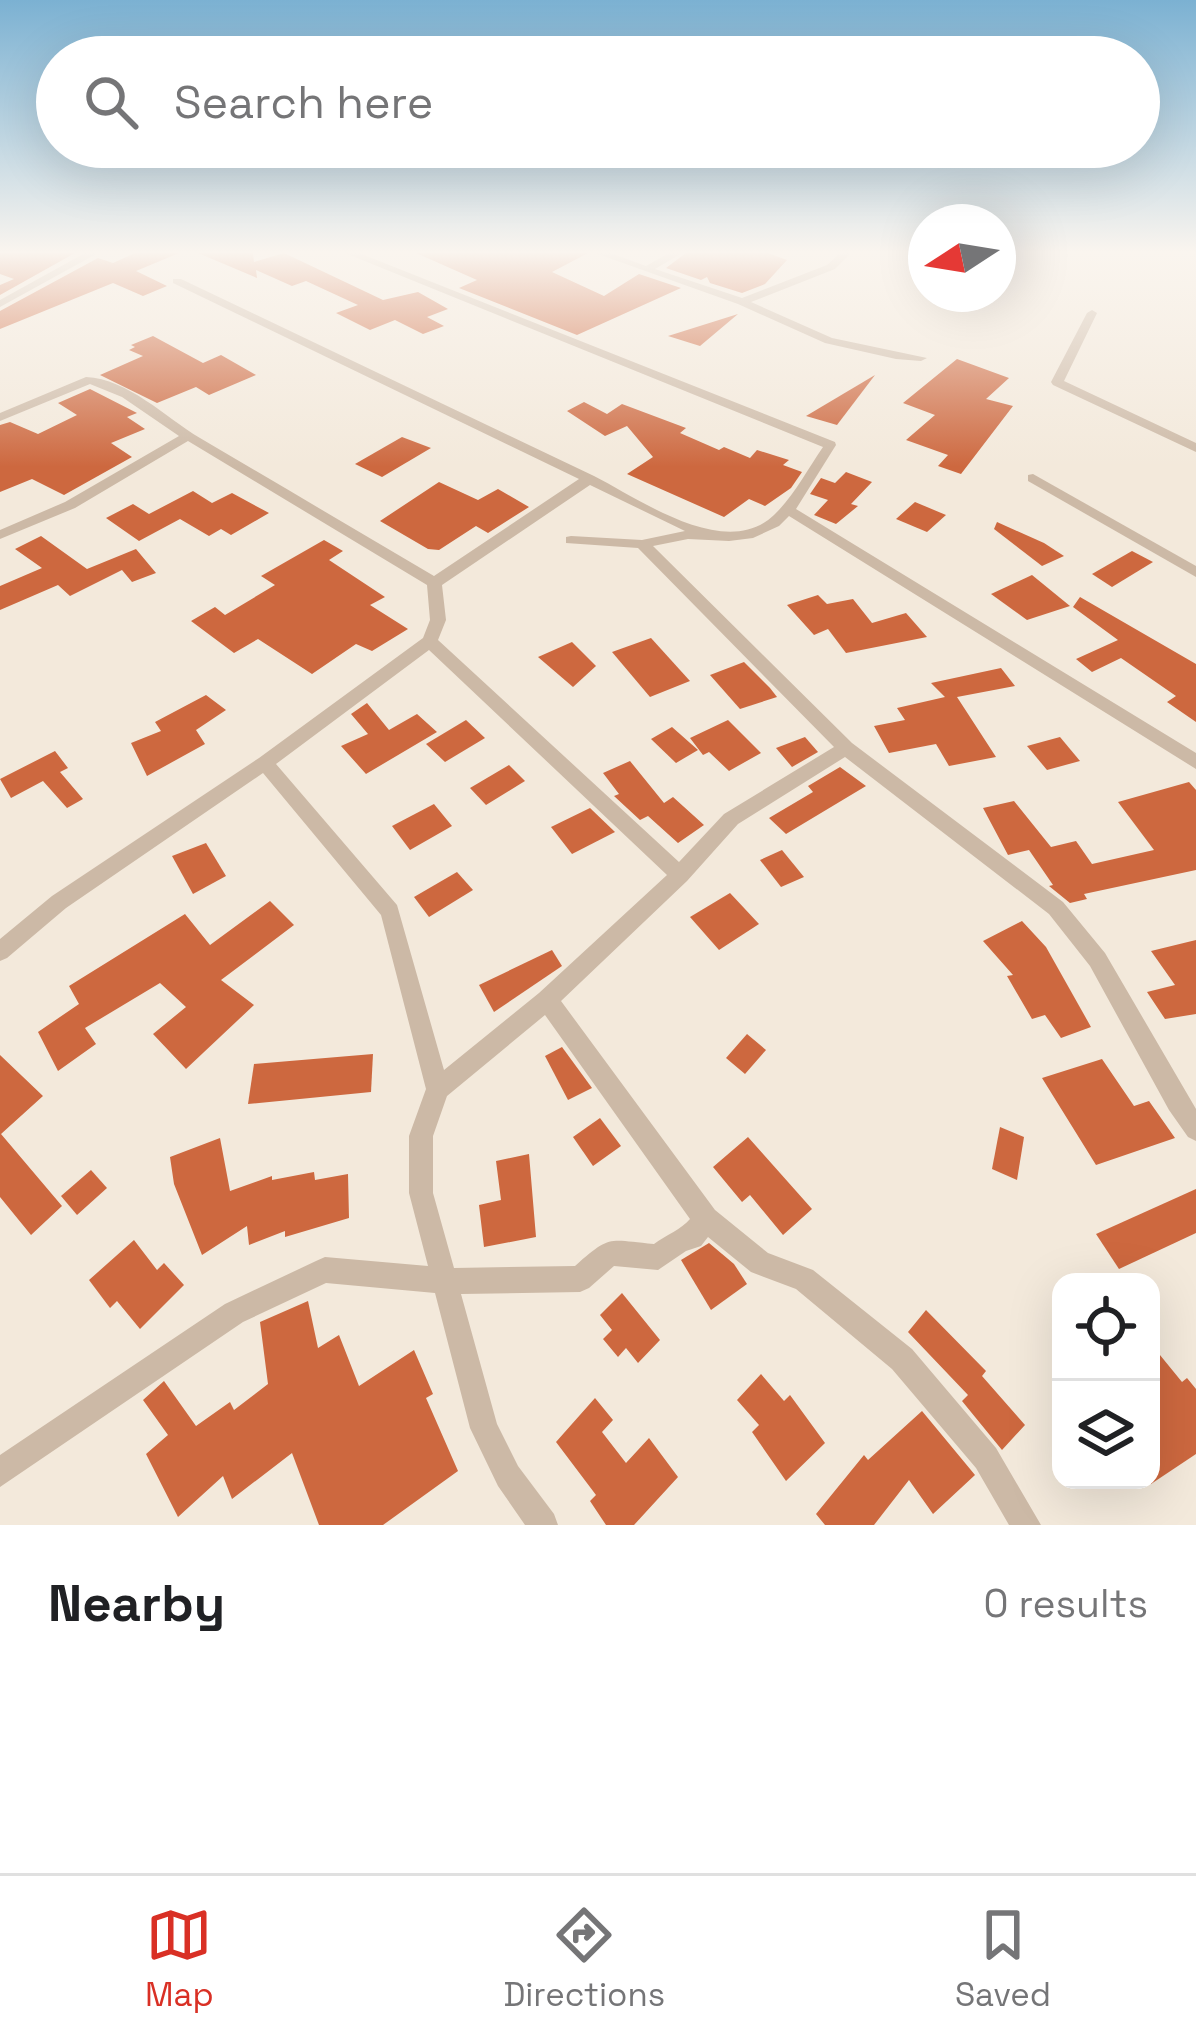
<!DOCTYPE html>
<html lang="en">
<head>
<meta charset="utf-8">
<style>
	:root { --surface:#fff; --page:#f6f6f6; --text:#202124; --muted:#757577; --line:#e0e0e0; --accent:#d93025 }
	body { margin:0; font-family:"Space Grotesk",sans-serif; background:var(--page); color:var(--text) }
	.controls { position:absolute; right:36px; bottom:36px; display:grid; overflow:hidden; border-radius:24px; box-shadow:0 12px 48px #0002 }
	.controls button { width:108px; height:108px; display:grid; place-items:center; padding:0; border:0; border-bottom:3px solid var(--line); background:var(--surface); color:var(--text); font:60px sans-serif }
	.compass { position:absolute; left:908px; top:204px; width:108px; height:108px; border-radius:50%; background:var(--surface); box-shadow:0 12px 48px #0002; rotate:258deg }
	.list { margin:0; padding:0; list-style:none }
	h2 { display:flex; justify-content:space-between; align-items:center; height:156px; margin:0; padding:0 48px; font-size:51px }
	h2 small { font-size:39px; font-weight:400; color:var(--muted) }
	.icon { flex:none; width:66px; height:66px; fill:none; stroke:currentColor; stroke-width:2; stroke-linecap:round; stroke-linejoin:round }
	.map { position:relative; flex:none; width:1196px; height:1525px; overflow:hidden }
	.search { position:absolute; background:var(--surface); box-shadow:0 12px 48px #0002; left:36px; right:36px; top:36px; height:132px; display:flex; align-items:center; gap:30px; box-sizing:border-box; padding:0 42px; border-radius:66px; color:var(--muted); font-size:45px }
	.sheet { height:348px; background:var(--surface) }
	nav { display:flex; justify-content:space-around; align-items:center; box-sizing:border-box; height:168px; border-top:3px solid var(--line); background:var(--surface); font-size:33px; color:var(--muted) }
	nav a { display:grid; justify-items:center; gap:6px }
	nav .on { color:var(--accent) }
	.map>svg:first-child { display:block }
	.building { fill:#cd683f }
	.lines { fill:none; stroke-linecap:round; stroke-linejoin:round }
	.street { fill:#ccb9a6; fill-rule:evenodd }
</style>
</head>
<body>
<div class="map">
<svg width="1196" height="1525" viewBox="0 0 1196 1525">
	<rect width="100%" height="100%" fill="#f3e9db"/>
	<g class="building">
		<path d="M 0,253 L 75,253 L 0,295 L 0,285 L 14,279 L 0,274 Z"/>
		<path d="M 135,253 L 179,253 L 136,271 L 167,286 L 143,296 L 113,283 L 0,329 L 0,311 L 98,258 L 113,263 Z"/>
		<path d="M 198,253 L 253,253 L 254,262 L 284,253 L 383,300 L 418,292 L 448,309 L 427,317 L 444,326 L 423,334 L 395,320 L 370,330 L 336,313 L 358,305 L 306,281 L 292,286 L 256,270 L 257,278 Z"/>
		<path d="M 416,253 L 588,253 L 552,272 L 604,296 L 639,274 L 681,288 L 577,335 L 459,288 L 477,280 Z"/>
		<path d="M 686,253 L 768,253 L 787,260 L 765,284 L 742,293 L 710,283 L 707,277 L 701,280 L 666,268 Z"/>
		<path d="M 738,314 L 700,346 L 668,336 Z"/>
		<path d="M 153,336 L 203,363 L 221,355 L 256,375 L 209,395 L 196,387 L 157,403 L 100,375 L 143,356 L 129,350 L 135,347 L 131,345 Z"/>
		<path d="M 957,359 L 1009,378 L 986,399 L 1013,406 L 961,474 L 938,466 L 948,455 L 906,440 L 935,415 L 903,403 Z"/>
		<path d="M 875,375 L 837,425 L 806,416 Z"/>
		<path d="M 90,389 L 137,413 L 127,417 L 145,429 L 111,443 L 132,457 L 64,495 L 32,479 L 0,492 L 0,425 L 10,422 L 38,434 L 77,415 L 58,403 Z"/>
		<path d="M 584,402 L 607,414 L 622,404 L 686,428 L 680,433 L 719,450 L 724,447 L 750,458 L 757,450 L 789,460 L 783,465 L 802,472 L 791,488 L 765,506 L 749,499 L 724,517 L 627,474 L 653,457 L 627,426 L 605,436 L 567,411 Z"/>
		<path d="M 402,437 L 431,448 L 382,477 L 355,464 Z"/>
		<path d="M 846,472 L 872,482 L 851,504 L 858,506 L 836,524 L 814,515 L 828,500 L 810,494 L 821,478 L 835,483 Z"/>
		<path d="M 439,482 L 478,500 L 498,489 L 529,507 L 488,533 L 476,526 L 439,550 L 428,549 L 380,521 Z"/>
		<path d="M 193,491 L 212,503 L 232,493 L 269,513 L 231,535 L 221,529 L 209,536 L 180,519 L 139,541 L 106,518 L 133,504 L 149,514 Z"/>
		<path d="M 915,502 L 946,515 L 927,532 L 896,519 Z"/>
		<path d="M 997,522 L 1044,543 L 1064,556 L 1042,566 L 994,529 Z"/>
		<path d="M 41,536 L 87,569 L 136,549 L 156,573 L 132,582 L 122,570 L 70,596 L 58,585 L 0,610 L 0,586 L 42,568 L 15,549 Z"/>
		<path d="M 324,540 L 343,551 L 329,560 L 385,597 L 370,605 L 408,629 L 372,651 L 356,644 L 312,674 L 258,639 L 234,653 L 191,621 L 215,607 L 225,615 L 275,585 L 261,576 Z"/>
		<path d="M 1132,551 L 1153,562 L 1112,587 L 1092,574 Z"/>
		<path d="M 1032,575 L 1070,606 L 1027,620 L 991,594 Z"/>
		<path d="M 818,595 L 827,604 L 853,599 L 872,623 L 906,613 L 927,637 L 846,653 L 828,629 L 814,635 L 787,605 Z"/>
		<path d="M 1080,597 L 1196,664 L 1196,722 L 1167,702 L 1176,696 L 1121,658 L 1092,672 L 1076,659 L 1118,640 L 1073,607 Z"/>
		<path d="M 651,638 L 690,681 L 650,697 L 612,652 Z"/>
		<path d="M 572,642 L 596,666 L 573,687 L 538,657 Z"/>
		<path d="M 744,662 L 770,688 L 777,697 L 740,709 L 710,675 Z"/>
		<path d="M 1001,668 L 1015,686 L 957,697 L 996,757 L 949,766 L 936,744 L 889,753 L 874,726 L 905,720 L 897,708 L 945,697 L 931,683 Z"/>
		<path d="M 206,695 L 226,710 L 196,730 L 205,744 L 147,776 L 131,743 L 161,731 L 155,722 Z"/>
		<path d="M 367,703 L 389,730 L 417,714 L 437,732 L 366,774 L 341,746 L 368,734 L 351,714 Z"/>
		<path d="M 466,720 L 485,738 L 445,762 L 426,744 Z"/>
		<path d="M 728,720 L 761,753 L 729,771 L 709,752 L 703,755 L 690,738 Z"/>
		<path d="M 672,727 L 698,750 L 676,763 L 651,739 Z"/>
		<path d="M 805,737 L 818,752 L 792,767 L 776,748 Z"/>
		<path d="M 1060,737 L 1080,761 L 1047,770 L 1027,746 Z"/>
		<path d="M 55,751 L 68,768 L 60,772 L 83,799 L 67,808 L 43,781 L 11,798 L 0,779 Z"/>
		<path d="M 630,761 L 664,803 L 673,797 L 704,825 L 678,843 L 648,816 L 640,820 L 614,796 L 619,794 L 603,773 Z"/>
		<path d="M 509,765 L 525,781 L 486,805 L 470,788 Z"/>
		<path d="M 840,767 L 866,786 L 786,834 L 769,818 L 813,792 L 808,786 Z"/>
		<path d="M 1189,782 L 1196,790 L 1196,870 L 1084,894 L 1087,899 L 1070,903 L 1049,886 L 1053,885 L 1029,850 L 1008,855 L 983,808 L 1014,801 L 1051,847 L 1076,841 L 1092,864 L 1154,850 L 1118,802 Z"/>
		<path d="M 434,804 L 452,826 L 410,850 L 392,826 Z"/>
		<path d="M 590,808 L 615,832 L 572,854 L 551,827 Z"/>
		<path d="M 206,843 L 226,876 L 193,894 L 172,856 Z"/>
		<path d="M 782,850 L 804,877 L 781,887 L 760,860 Z"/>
		<path d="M 457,872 L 473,890 L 429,917 L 414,897 Z"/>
		<path d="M 730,893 L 759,924 L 719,950 L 690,917 Z"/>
		<path d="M 270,901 L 294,925 L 221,980 L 254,1005 L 186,1069 L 153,1034 L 186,1007 L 160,983 L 85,1028 L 96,1044 L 58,1071 L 38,1032 L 79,1004 L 69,986 L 185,914 L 210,945 Z"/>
		<path d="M 1022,921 L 1046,947 L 1091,1027 L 1061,1038 L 1045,1015 L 1032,1019 L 1007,976 L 1013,975 L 983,941 Z"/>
		<path d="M 1196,940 L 1196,1014 L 1165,1019 L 1147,992 L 1175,985 L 1151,951 Z"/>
		<path d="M 552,950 L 562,966 L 494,1012 L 479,985 Z"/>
		<path d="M 747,1034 L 766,1050 L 745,1074 L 726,1058 Z"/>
		<path d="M 562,1047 L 592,1088 L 568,1100 L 545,1056 Z"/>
		<path d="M 373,1054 L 371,1092 L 248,1104 L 254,1064 Z"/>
		<path d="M 0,1055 L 43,1096 L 1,1134 L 62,1206 L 31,1235 L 0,1197 Z"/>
		<path d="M 1102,1059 L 1134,1106 L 1149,1101 L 1175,1138 L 1096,1165 L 1042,1078 Z"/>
		<path d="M 600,1118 L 621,1146 L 593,1166 L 573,1137 Z"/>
		<path d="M 1000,1127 L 1024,1137 L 1017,1180 L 992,1169 Z"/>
		<path d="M 748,1137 L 812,1209 L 783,1235 L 750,1195 L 742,1202 L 713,1167 Z"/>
		<path d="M 220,1138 L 230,1191 L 272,1176 L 272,1180 L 314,1172 L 315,1180 L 348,1174 L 349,1218 L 285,1237 L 285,1231 L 249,1245 L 247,1226 L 202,1255 L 174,1184 L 170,1157 Z"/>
		<path d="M 529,1154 L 536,1237 L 484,1247 L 479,1205 L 501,1200 L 496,1161 Z"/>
		<path d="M 91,1170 L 107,1188 L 77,1215 L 61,1196 Z"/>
		<path d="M 1196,1189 L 1196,1233 L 1119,1269 L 1096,1234 Z"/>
		<path d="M 134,1240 L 157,1270 L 164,1263 L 184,1285 L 140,1329 L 117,1301 L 110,1308 L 89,1280 Z"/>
		<path d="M 709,1243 L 734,1264 L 747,1284 L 711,1310 L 681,1260 Z"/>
		<path d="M 622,1293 L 660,1340 L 638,1363 L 626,1348 L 618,1357 L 603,1339 L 612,1330 L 600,1315 Z"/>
		<path d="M 308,1301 L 318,1348 L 339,1335 L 359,1386 L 414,1350 L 433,1394 L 426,1398 L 458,1471 L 383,1525 L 319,1525 L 292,1453 L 232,1499 L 223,1476 L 178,1517 L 146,1454 L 168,1435 L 143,1400 L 164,1381 L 196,1426 L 230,1402 L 234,1410 L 268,1384 L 260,1322 Z"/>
		<path d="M 926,1310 L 986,1371 L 982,1376 L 1025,1425 L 1002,1450 L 962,1401 L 968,1395 L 908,1332 Z"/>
		<path d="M 1151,1344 L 1182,1382 L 1187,1378 L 1196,1389 L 1196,1454 L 1151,1484 Z"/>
		<path d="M 761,1374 L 784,1401 L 790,1395 L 825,1443 L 786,1481 L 752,1432 L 759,1425 L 737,1400 Z"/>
		<path d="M 595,1398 L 613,1420 L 602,1432 L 626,1463 L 649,1438 L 678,1477 L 634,1525 L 606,1525 L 590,1501 L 596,1495 L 556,1442 Z"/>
		<path d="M 922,1411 L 975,1475 L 933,1514 L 909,1480 L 874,1525 L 825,1525 L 816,1514 L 864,1455 L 868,1460 Z"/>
	</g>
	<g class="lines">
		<g class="street">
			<path d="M 85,253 L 98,253 L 0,307 L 0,300 Z"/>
			<path d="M 345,253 L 359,253 L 835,442 L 836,445 L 796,509 L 1196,753 L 1196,769 L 789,516 L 779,526 L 753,538 L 729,541 L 688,539 L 653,546 L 852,743 L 1063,902 L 1105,953 L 1196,1109 L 1196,1141 L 1188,1137 L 1169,1110 L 1090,966 L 1049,914 L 845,757 L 738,824 L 687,881 L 561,1001 L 715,1210 L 768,1253 L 813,1270 L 912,1349 L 996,1448 L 1041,1525 L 1009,1525 L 976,1468 L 892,1369 L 796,1289 L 751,1272 L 708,1237 L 701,1246 L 686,1251 L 658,1270 L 614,1266 L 589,1288 L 580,1292 L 461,1294 L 497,1424 L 518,1466 L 554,1514 L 558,1525 L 525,1525 L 498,1486 L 470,1428 L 435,1293 L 326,1283 L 243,1322 L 0,1487 L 0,1455 L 225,1304 L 316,1261 L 325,1257 L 428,1266 L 409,1193 L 409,1136 L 426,1089 L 381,915 L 263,773 L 66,908 L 7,958 L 0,961 L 0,939 L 52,896 L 259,758 L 423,638 L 430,620 L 427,585 L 188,441 L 75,508 L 0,539 L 0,530 L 65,502 L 179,436 L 122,397 L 90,384 L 0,421 L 0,413 L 86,377 C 128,379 165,417 200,438 C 278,484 356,530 434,576 L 579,479 L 173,283 L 173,279 L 181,279 L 594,476 C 641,500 726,561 774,515 C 794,496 807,470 823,447 ZM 590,485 L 685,531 L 642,540 L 571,536 L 566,537 L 566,543 L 638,548 L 834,747 L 724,814 L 679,862 L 438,640 L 446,620 L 442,585 ZM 429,650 L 667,875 L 539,993 L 444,1070 L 397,905 L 276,764 ZM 545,1015 L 690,1219 C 682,1229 666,1235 654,1244 C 608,1240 611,1234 575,1266 L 454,1268 L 433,1193 L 433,1136 L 447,1096 Z"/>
			<path d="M 595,253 L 610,253 L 646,266 L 669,253 L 682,253 L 655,269 L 742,298 L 827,265 L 840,253 L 851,253 L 835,269 L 751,302 L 832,338 L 927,358 L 921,361 L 896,359 L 825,343 L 738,304 Z"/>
			<path d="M 1092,310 L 1097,313 L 1064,381 L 1196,443 L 1196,452 L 1053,385 L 1051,382 L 1087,313 Z"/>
			<path d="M 1033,474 L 1196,566 L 1196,577 L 1028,481 L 1028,475 Z"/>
		</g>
	</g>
	<linearGradient id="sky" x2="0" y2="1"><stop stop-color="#7bb1d2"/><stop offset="0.54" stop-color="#faf5ef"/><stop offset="1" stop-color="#faf5ef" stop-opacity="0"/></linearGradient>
	<rect width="1196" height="467" fill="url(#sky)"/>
</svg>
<div class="controls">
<button><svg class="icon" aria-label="locate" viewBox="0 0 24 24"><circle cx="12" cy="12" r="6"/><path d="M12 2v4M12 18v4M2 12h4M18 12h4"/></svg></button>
<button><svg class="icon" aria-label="layers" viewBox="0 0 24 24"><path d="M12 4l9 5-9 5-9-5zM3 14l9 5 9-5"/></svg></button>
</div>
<svg class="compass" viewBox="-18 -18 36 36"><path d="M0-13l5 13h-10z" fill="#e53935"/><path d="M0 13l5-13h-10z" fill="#757577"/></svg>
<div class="search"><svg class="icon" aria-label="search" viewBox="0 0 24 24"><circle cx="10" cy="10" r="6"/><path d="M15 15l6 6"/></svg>Search here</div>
</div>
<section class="sheet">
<h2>Nearby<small>0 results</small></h2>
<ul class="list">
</ul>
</section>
<nav>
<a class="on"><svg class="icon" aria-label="map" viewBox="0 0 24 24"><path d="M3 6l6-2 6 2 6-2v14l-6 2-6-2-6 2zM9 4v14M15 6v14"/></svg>Map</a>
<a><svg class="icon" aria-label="directions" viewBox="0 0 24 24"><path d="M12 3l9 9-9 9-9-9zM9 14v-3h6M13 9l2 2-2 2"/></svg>Directions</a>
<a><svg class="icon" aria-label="saved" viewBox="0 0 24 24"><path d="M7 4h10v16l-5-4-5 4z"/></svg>Saved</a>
</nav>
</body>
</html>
